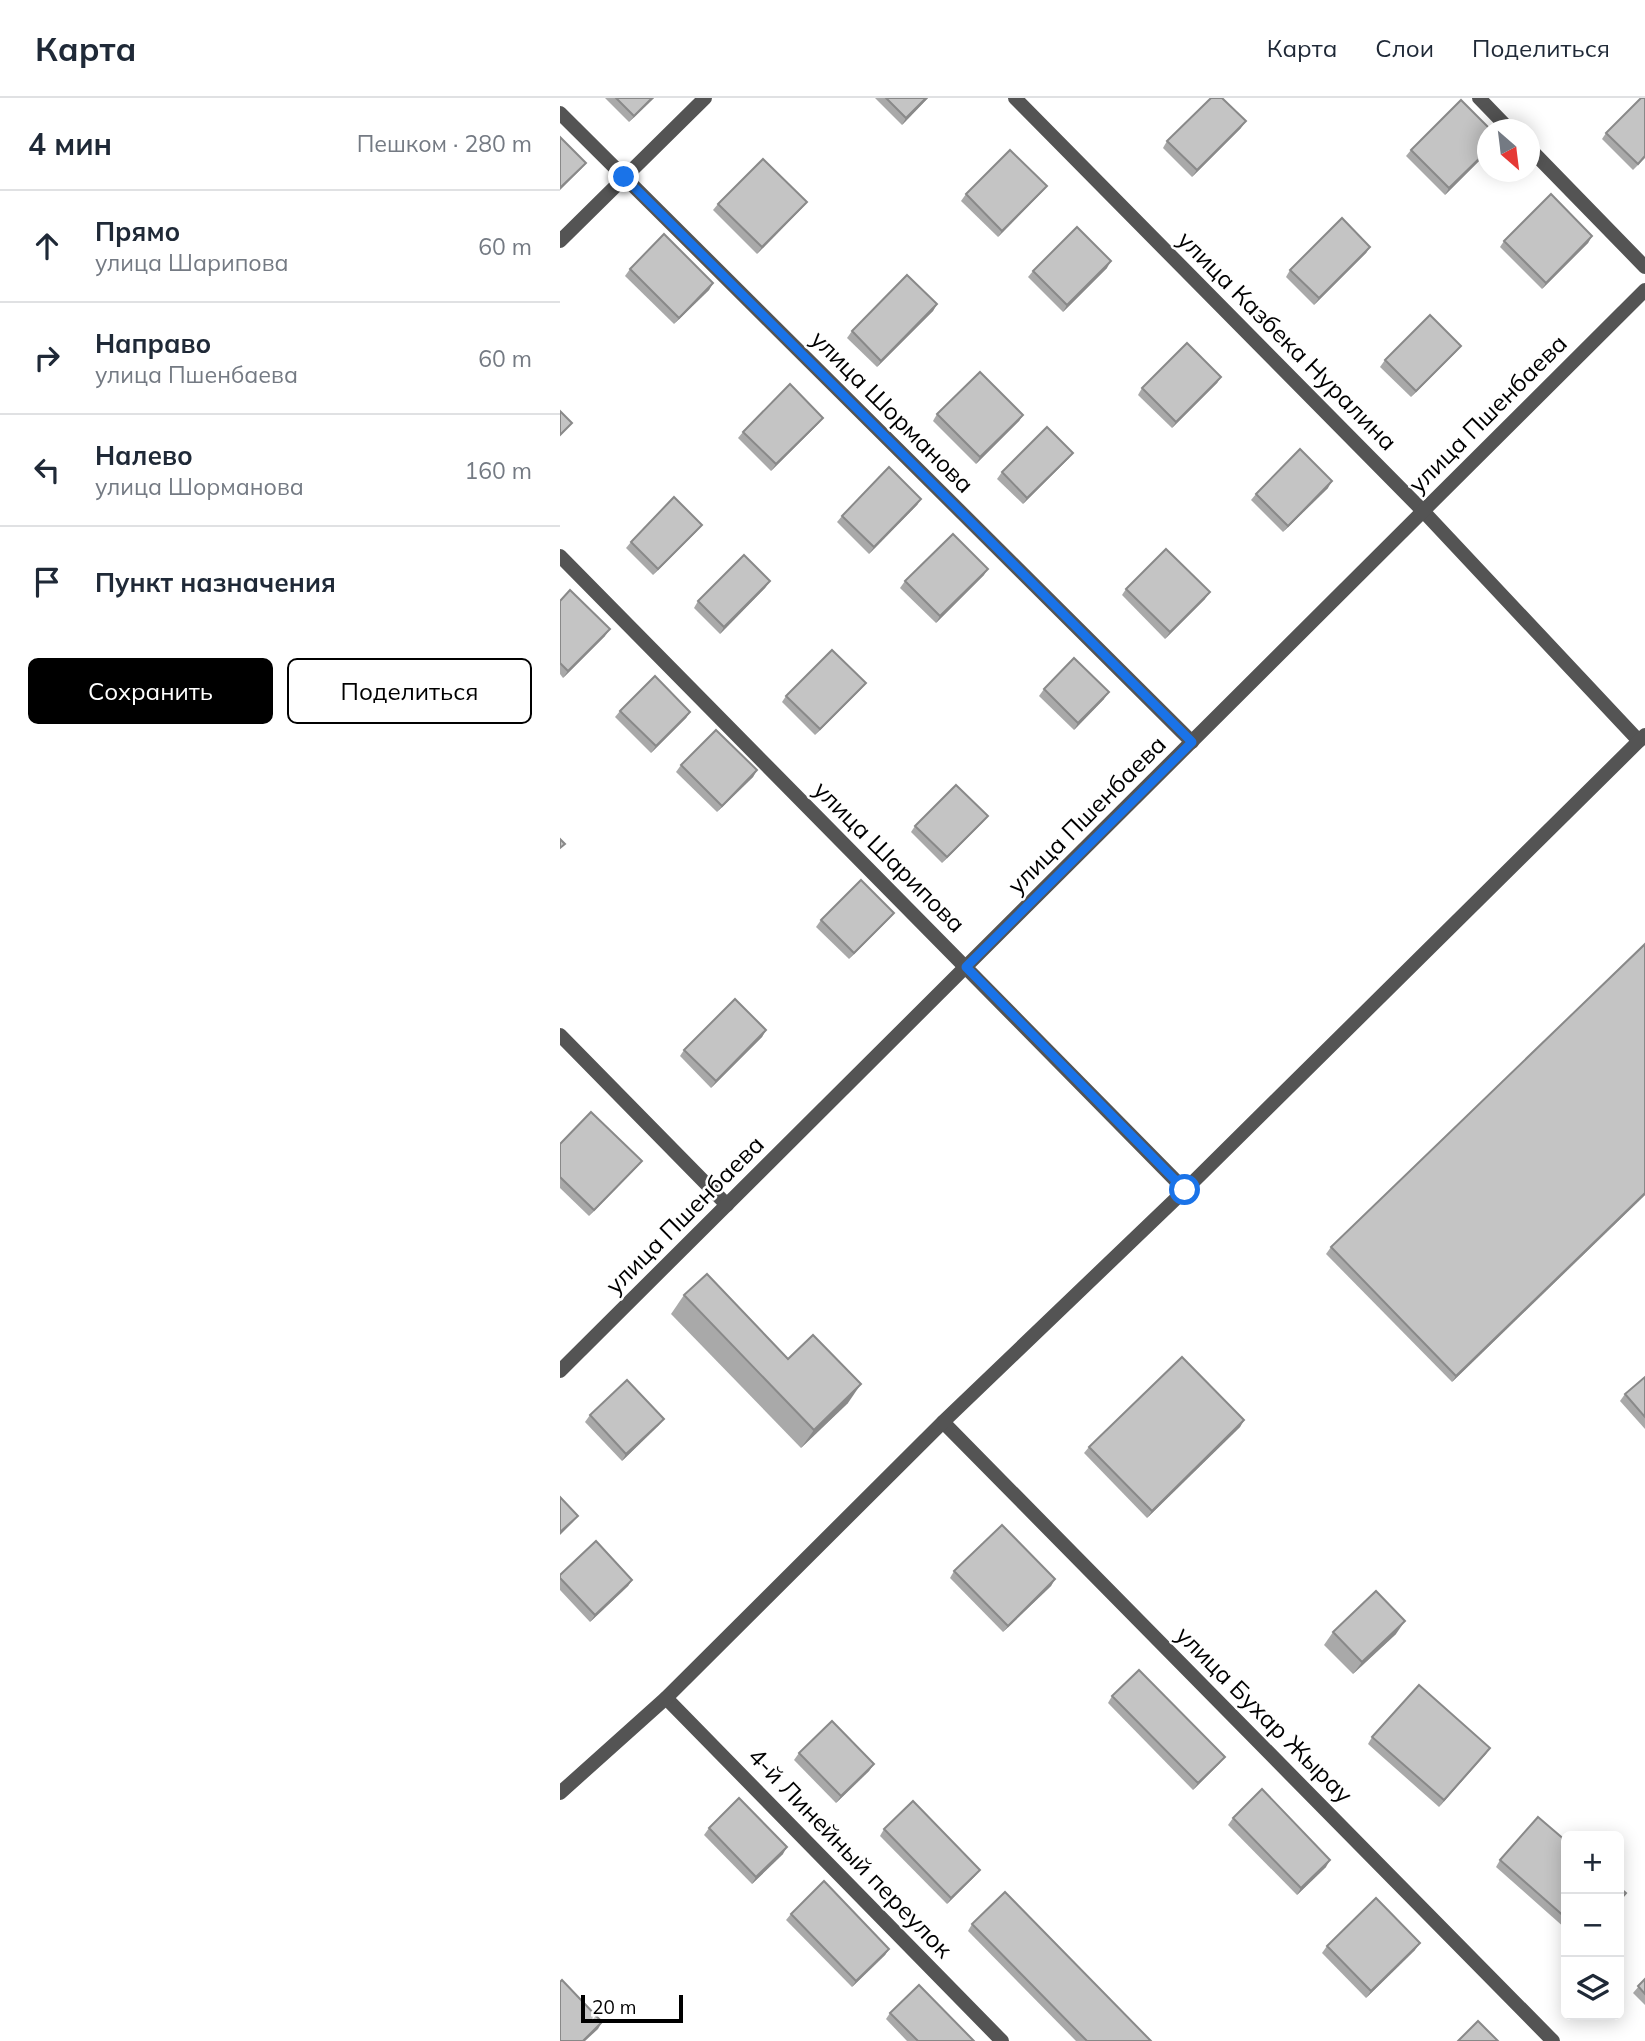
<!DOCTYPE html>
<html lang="ru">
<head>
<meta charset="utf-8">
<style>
	:root { --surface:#fff; --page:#f2f2f3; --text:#1f2937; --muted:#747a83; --line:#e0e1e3; --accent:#000 }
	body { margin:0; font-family:Mulish,sans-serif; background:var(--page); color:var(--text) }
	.controls { position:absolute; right:21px; bottom:21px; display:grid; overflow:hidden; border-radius:10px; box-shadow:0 4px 18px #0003 }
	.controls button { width:63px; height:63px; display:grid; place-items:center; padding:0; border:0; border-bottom:2px solid var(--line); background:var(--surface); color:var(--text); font:35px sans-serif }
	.compass { position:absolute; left:917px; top:21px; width:63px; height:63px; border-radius:50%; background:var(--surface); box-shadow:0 4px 18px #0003; rotate:152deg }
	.scale { position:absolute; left:21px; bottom:18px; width:102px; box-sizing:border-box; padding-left:7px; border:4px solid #000; border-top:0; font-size:19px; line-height:24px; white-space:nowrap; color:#000; -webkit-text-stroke:5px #fff; paint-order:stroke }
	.stop { position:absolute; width:21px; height:21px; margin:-16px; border:5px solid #1a73e8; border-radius:50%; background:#fff }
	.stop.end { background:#1a73e8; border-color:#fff; box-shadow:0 2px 7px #0008 }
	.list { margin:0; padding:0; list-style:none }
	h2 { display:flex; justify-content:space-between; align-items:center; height:91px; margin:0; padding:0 28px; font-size:30px }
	h2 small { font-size:23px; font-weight:400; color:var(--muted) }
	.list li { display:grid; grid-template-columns:46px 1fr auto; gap:21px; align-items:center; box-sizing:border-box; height:112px; padding:0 28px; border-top:2px solid var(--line) }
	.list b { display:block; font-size:26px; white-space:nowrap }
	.list p { margin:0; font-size:23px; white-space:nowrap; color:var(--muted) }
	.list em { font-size:23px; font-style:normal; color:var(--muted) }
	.actions { display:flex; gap:14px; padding:21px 28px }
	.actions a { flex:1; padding:16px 0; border:2px solid var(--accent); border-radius:10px; text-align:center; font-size:24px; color:var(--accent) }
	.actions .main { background:var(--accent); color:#fff }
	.icon { flex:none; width:38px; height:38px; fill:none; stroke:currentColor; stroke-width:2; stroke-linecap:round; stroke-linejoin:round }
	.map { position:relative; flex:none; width:1085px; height:1943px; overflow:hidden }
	header { display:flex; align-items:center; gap:42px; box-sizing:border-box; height:98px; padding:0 35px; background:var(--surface); border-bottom:2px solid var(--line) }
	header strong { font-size:33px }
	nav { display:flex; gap:38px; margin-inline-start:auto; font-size:24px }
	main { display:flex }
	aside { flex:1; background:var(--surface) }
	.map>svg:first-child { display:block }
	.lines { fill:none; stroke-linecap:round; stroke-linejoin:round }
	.minor { stroke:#545454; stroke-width:14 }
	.tertiary { stroke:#545454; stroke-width:14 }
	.wall { fill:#a9a9a9 }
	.shaded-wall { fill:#898989 }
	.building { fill:#c4c4c4; stroke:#898989; stroke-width:2 }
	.route { stroke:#1a73e8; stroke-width:9 }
	.labels { text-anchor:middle; stroke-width:5; stroke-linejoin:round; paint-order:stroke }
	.street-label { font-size:24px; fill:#000; stroke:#fff }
</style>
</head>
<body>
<header>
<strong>Карта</strong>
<nav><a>Карта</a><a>Слои</a><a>Поделиться</a></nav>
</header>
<main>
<aside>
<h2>4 мин<small>Пешком · 280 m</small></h2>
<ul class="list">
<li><svg class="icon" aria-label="ahead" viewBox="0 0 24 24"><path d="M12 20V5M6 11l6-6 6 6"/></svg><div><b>Прямо</b><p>улица Шарипова</p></div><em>60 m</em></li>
<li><svg class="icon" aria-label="right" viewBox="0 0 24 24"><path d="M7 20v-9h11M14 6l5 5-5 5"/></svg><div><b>Направо</b><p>улица Пшенбаева</p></div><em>60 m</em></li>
<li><svg class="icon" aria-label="left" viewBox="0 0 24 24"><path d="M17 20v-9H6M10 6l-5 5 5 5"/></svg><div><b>Налево</b><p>улица Шорманова</p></div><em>160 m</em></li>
<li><svg class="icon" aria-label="arrive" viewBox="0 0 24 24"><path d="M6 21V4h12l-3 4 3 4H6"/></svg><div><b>Пункт назначения</b></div></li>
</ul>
<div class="actions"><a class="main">Сохранить</a><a>Поделиться</a></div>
</aside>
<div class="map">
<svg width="1085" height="1943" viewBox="0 0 1085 1943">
	<rect width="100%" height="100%" fill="#fff"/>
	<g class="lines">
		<g class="minor">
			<path d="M 455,0 L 863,413 L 1079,643"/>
			<path d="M 919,0 L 950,32"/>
			<path d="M 0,15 L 632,644"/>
			<path d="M 970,51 L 1085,169"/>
			<path d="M 0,143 L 145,0"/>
			<path d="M 0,458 L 625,1092"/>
			<path d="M 0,937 L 167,1107"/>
			<path d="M 383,1324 L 993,1943"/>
			<path d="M 106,1600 L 442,1943"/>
		</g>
		<g class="tertiary">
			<path d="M 0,1273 L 1085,192"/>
			<path d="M 0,1695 L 106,1600 L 383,1324 L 625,1092 L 1085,637"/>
		</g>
	</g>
	<g class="wall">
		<path d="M 45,0 L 94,0 L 69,24 Z"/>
		<path d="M 315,0 L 368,0 L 342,27 Z"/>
		<path d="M 1085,0 L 1085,60 L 1073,72 L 1042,41 L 1046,35 Z"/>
		<path d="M 681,30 L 632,79 L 603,50 L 607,43 Z"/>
		<path d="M 851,52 L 928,54 L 885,97 L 846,58 Z"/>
		<path d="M 487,88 L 482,94 L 438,139 L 401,103 L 406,96 Z"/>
		<path d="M 158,106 L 242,110 L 197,156 L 153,112 Z"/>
		<path d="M 1032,138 L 1028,145 L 982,191 L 940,149 L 944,143 Z"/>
		<path d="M 810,149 L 806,155 L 754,207 L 726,179 L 730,172 Z"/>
		<path d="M 547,170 L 503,214 L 468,179 L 473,173 Z"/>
		<path d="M 70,171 L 153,185 L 149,192 L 114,226 L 65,178 Z"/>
		<path d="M 377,206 L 373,213 L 317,269 L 287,240 L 292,233 Z"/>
		<path d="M 901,248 L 896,254 L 851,299 L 820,269 L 825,262 Z"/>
		<path d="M 661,279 L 657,285 L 612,330 L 578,297 L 582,290 Z"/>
		<path d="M 377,316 L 463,317 L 459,323 L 416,366 L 373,323 Z"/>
		<path d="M 263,320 L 258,326 L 211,373 L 178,340 L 183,334 Z"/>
		<path d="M 513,355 L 508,361 L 463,406 L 437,381 L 442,374 Z"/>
		<path d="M 768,390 L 723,434 L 691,402 L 696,396 Z"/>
		<path d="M 361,401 L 357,407 L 309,456 L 277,424 L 282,418 Z"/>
		<path d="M 137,433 L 93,477 L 66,450 L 71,444 Z"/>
		<path d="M 424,477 L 376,525 L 340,490 L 345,483 Z"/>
		<path d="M 210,483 L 205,490 L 160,536 L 134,510 L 138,503 Z"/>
		<path d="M 566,491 L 645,501 L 605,541 L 562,497 Z"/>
		<path d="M 0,503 L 45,538 L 3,580 L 0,576 Z"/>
		<path d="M 301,591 L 255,637 L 222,604 L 226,598 Z"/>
		<path d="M 484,591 L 544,601 L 514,632 L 479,598 Z"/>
		<path d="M 60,613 L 130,614 L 126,620 L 91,655 L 55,619 Z"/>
		<path d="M 121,667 L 197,672 L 193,679 L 157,714 L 116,674 Z"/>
		<path d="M 423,724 L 382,765 L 351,734 L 355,728 Z"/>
		<path d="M 334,815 L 329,821 L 289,861 L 256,829 L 261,822 Z"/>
		<path d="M 1085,846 L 1085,1097 L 892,1284 L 766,1156 L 771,1149 Z"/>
		<path d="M 206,932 L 202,939 L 151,990 L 120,958 L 124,952 Z"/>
		<path d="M 0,1046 L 82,1063 L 77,1069 L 29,1118 L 0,1090 Z"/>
		<path d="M 124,1197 L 228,1261 L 288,1305 L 241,1350 L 111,1216 Z"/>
		<path d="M 1085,1279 L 1085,1331 L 1060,1303 L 1065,1296 Z"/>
		<path d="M 30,1317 L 104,1321 L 99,1327 L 62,1363 L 25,1324 Z"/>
		<path d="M 684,1322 L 680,1329 L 587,1420 L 524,1355 L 529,1349 Z"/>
		<path d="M 394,1473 L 495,1481 L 491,1488 L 443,1534 L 390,1480 Z"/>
		<path d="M 0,1477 L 72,1482 L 68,1488 L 30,1524 L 0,1492 Z"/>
		<path d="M 773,1534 L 836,1536 L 793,1576 L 764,1547 Z"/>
		<path d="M 552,1598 L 660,1665 L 633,1692 L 548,1605 Z"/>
		<path d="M 812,1639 L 930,1650 L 879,1709 L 808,1646 Z"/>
		<path d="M 239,1655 L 314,1666 L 309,1673 L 276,1705 L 234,1662 Z"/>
		<path d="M 673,1720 L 766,1769 L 737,1797 L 668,1727 Z"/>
		<path d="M 149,1730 L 223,1756 L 192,1786 L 144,1737 Z"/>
		<path d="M 324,1731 L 420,1772 L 415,1778 L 387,1806 L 320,1738 Z"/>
		<path d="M 1006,1743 L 1006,1831 L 936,1769 L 940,1762 Z"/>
		<path d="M 231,1816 L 329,1851 L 325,1857 L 292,1889 L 226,1822 Z"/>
		<path d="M 412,1826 L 591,1943 L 516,1943 L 408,1833 Z"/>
		<path d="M 767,1848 L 855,1852 L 806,1900 L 762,1855 Z"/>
		<path d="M 1085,1881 L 1085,1907 L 1073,1895 Z"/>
		<path d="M 330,1915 L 414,1943 L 347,1943 L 326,1921 Z"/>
	</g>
	<g class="shaded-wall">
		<path d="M 92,0 L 94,0 L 69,24 L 74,18 Z"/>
		<path d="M 366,0 L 368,0 L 342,27 L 346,20 Z"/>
		<path d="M 686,23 L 681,30 L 632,79 L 637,72 Z"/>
		<path d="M 928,52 L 928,54 L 885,97 L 889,90 Z"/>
		<path d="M 26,65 L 21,71 L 0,92 L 0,90 Z"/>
		<path d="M 487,88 L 482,94 L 438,139 L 442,133 Z"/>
		<path d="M 247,104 L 242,110 L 197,156 L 202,149 Z"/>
		<path d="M 1032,138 L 1028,145 L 982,191 L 986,185 Z"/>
		<path d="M 810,149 L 806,155 L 754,207 L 759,200 Z"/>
		<path d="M 551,163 L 547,170 L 503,214 L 507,207 Z"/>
		<path d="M 153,185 L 149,192 L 114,226 L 119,220 Z"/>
		<path d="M 377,206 L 373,213 L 317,269 L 321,263 Z"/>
		<path d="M 901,248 L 896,254 L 851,299 L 856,293 Z"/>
		<path d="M 661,279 L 657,285 L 612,330 L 616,324 Z"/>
		<path d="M 463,317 L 459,323 L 416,366 L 420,359 Z"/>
		<path d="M 263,320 L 258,326 L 211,373 L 216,366 Z"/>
		<path d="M 513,355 L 508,361 L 463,406 L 467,400 Z"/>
		<path d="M 772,383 L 768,390 L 723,434 L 728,428 Z"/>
		<path d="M 361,401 L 357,407 L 309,456 L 314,449 Z"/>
		<path d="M 142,427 L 137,433 L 93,477 L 98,471 Z"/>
		<path d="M 428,471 L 424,477 L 376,525 L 380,518 Z"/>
		<path d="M 210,483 L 205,490 L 160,536 L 164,529 Z"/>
		<path d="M 650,494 L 645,501 L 605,541 L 610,534 Z"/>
		<path d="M 50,531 L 45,538 L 3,580 L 8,573 Z"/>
		<path d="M 306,585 L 301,591 L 255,637 L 260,631 Z"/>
		<path d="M 549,594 L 544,601 L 514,632 L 518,625 Z"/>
		<path d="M 130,614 L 126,620 L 91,655 L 96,648 Z"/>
		<path d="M 197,672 L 193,679 L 157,714 L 162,708 Z"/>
		<path d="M 428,718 L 423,724 L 382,765 L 387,759 Z"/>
		<path d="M 334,815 L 329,821 L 289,861 L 294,855 Z"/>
		<path d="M 206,932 L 202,939 L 151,990 L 156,983 Z"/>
		<path d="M 82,1063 L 77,1069 L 29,1118 L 34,1112 Z"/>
		<path d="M 1085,1095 L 1085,1097 L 892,1284 L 896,1278 Z"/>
		<path d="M 301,1286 L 288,1305 L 241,1350 L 254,1332 Z"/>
		<path d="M 104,1321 L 99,1327 L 62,1363 L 66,1356 Z"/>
		<path d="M 684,1322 L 680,1329 L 587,1420 L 592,1413 Z"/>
		<path d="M 18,1418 L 13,1424 L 0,1437 L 0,1434 Z"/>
		<path d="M 495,1481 L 491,1488 L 443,1534 L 448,1528 Z"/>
		<path d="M 72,1482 L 68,1488 L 30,1524 L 35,1517 Z"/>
		<path d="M 845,1523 L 836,1536 L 793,1576 L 802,1564 Z"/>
		<path d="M 930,1650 L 926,1656 L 879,1709 L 884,1702 Z"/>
		<path d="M 665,1659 L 660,1665 L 633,1692 L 638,1685 Z"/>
		<path d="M 314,1666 L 309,1673 L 276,1705 L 281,1698 Z"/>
		<path d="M 227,1749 L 223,1756 L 192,1786 L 196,1779 Z"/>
		<path d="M 770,1762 L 766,1769 L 737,1797 L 741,1790 Z"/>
		<path d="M 420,1772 L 415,1778 L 387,1806 L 391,1800 Z"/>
		<path d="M 860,1845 L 855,1852 L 806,1900 L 811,1893 Z"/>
		<path d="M 329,1851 L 325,1857 L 292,1889 L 296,1883 Z"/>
		<path d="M 42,1924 L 38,1931 L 25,1943 L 23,1943 Z"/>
	</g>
	<g class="building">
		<path d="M 56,0 L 92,0 L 74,18 Z"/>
		<path d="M 326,0 L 366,0 L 346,20 Z"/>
		<path d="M 651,0 L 662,0 L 686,23 L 637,72 L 607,43 Z"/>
		<path d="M 1081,0 L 1085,0 L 1085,58 L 1078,66 L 1046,35 Z"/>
		<path d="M 901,2 L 931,32 L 928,32 L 928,52 L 889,90 L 851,52 Z"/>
		<path d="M 0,39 L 26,65 L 0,90 Z"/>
		<path d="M 450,52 L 487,88 L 442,133 L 406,96 Z"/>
		<path d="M 203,61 L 247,104 L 202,149 L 158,106 Z"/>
		<path d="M 991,96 L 1032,138 L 986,185 L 944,143 Z"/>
		<path d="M 782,120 L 810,149 L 759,200 L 730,172 Z"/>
		<path d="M 517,129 L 551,163 L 507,207 L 473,173 Z"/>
		<path d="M 104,136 L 153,185 L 119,220 L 70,171 Z"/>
		<path d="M 347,177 L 377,206 L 321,263 L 292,233 Z"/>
		<path d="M 870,217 L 901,248 L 856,293 L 825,262 Z"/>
		<path d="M 627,245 L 661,279 L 616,324 L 582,290 Z"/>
		<path d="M 420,274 L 463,317 L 420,359 L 377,316 Z"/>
		<path d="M 230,286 L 263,320 L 216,366 L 183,334 Z"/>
		<path d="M 0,313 L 12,325 L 0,337 Z"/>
		<path d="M 487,329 L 513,355 L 467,400 L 442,374 Z"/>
		<path d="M 740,351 L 772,383 L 728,428 L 696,396 Z"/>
		<path d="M 329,369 L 361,401 L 314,449 L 282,418 Z"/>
		<path d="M 114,399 L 142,427 L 98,471 L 71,444 Z"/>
		<path d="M 393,436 L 428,471 L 380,518 L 345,483 Z"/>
		<path d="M 606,451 L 650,494 L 610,534 L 566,491 Z"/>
		<path d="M 184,457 L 210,483 L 164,529 L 138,503 Z"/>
		<path d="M 10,492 L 50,531 L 8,573 L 0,565 L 0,503 Z"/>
		<path d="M 272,552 L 306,585 L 260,631 L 226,598 Z"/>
		<path d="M 514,560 L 549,594 L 518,625 L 484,591 Z"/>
		<path d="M 95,578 L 130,614 L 96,648 L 60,613 Z"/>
		<path d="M 156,632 L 197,672 L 162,708 L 121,667 Z"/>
		<path d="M 396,687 L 428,718 L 387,759 L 355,728 Z"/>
		<path d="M 0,741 L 5,746 L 0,750 Z"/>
		<path d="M 301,782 L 334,815 L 294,855 L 261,822 Z"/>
		<path d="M 1085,846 L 1085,1095 L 896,1278 L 771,1149 Z"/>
		<path d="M 175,901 L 206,932 L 156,983 L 124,952 Z"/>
		<path d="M 31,1014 L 82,1063 L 34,1112 L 0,1079 L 0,1046 Z"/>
		<path d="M 147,1176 L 228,1261 L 253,1237 L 301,1286 L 254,1332 L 124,1197 Z"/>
		<path d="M 622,1259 L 684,1322 L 592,1413 L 529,1349 Z"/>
		<path d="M 1085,1279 L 1085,1319 L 1065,1296 Z"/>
		<path d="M 67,1282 L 104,1321 L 66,1356 L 30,1317 Z"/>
		<path d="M 0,1399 L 18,1418 L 0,1434 Z"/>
		<path d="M 442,1427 L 495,1481 L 448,1528 L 394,1473 Z"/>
		<path d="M 36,1443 L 72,1482 L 35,1517 L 0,1480 L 0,1477 Z"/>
		<path d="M 816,1493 L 845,1523 L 802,1564 L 773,1534 Z"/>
		<path d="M 579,1572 L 665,1659 L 638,1685 L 552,1598 Z"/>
		<path d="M 859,1587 L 930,1650 L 884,1702 L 812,1639 Z"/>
		<path d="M 272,1623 L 314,1666 L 281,1698 L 239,1655 Z"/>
		<path d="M 702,1691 L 770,1762 L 741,1790 L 673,1720 Z"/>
		<path d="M 179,1700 L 227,1749 L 196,1779 L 149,1730 Z"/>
		<path d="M 353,1703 L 420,1772 L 391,1800 L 324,1731 Z"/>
		<path d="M 978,1719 L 1006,1743 L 1006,1820 L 940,1762 Z"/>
		<path d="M 264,1783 L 329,1851 L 296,1883 L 231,1816 Z"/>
		<path d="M 1059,1789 L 1066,1795 L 1059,1803 Z"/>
		<path d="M 445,1794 L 591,1943 L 527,1943 L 412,1826 Z"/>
		<path d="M 816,1800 L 860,1845 L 811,1893 L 767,1848 Z"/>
		<path d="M 1085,1881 L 1085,1896 L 1078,1888 Z"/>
		<path d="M 2,1882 L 42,1924 L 23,1943 L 0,1943 L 0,1884 Z"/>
		<path d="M 359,1887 L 414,1943 L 358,1943 L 330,1915 Z"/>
		<path d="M 918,1923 L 938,1943 L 898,1943 Z"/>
	</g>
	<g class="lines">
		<path class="route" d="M 64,79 L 632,644 L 406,869 L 625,1092"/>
	</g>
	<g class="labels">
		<g class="street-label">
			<text transform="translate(727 243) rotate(45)" y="8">улица Казбека Нуралина</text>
			<text transform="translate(332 314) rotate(45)" y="8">улица Шорманова</text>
			<text transform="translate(928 316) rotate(-45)" y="8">улица Пшенбаева</text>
			<text transform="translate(527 717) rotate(-45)" y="8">улица Пшенбаева</text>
			<text transform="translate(329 759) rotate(45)" y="8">улица Шарипова</text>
			<text transform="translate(125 1117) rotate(-45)" y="8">улица Пшенбаева</text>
			<text transform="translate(704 1617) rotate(45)" y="8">улица Бухар Жырау</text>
			<text transform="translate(290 1755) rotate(46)" y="8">4-й Линейный переулок</text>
		</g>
	</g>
</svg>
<div class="controls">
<button>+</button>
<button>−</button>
<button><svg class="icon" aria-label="layers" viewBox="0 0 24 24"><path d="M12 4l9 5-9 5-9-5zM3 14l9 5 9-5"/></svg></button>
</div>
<svg class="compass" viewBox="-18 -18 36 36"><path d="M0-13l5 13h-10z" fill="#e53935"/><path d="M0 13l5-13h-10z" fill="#747a83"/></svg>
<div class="scale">20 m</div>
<div class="stop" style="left:625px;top:1092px"></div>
<div class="stop end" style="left:64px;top:79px"></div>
</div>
</main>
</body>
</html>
